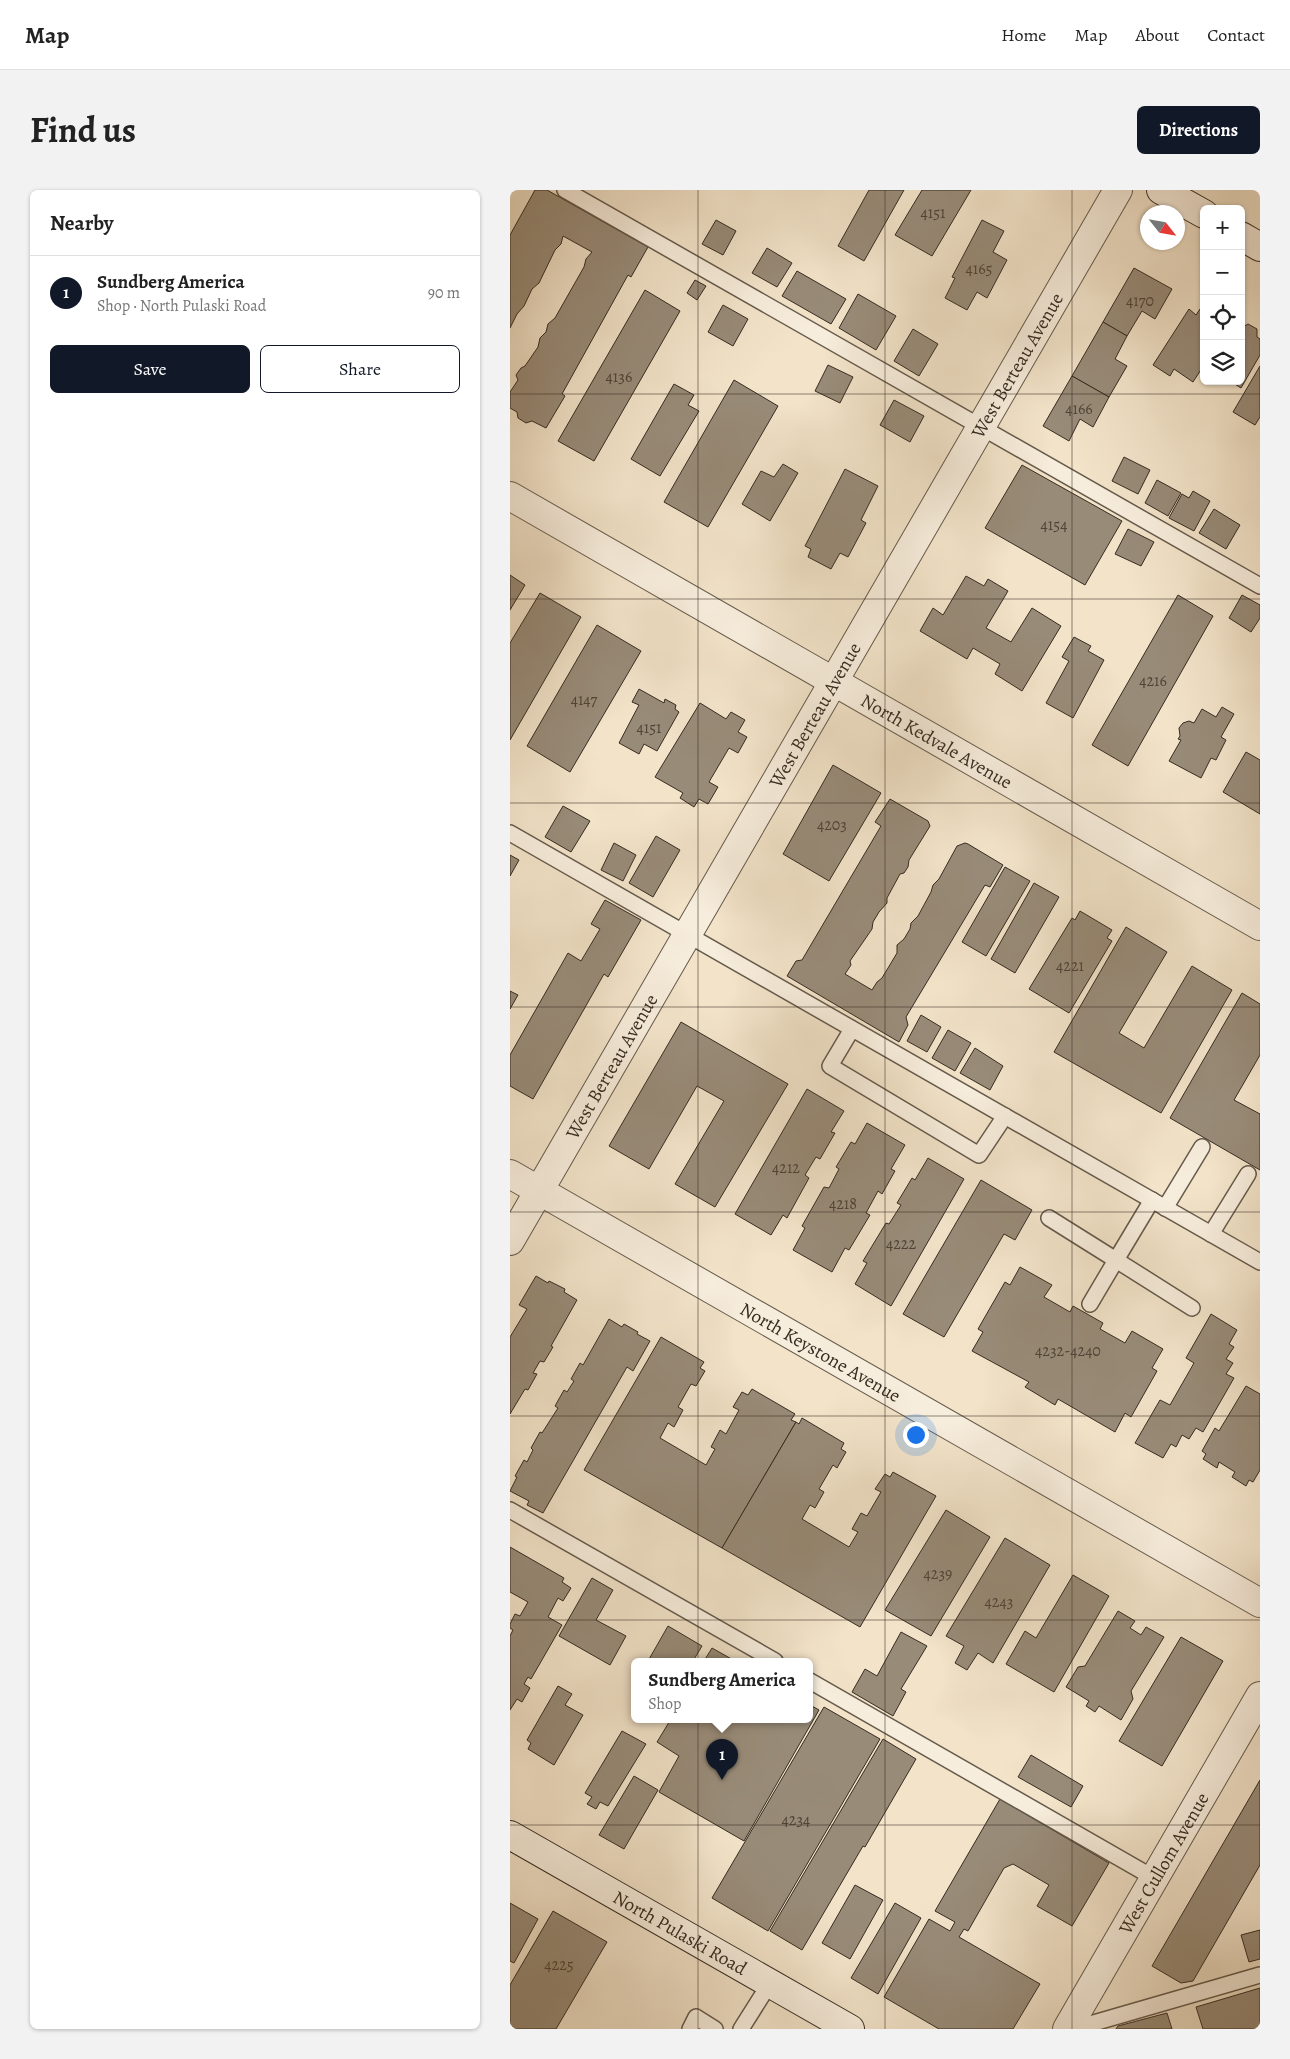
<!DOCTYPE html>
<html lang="en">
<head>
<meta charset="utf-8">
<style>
	:root { --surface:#fff; --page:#f2f2f2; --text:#222; --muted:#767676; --line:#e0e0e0; --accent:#111827 }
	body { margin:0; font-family:Alegreya,serif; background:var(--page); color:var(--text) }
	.controls { position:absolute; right:15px; top:15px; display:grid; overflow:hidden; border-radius:8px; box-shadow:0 1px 4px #0004 }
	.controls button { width:45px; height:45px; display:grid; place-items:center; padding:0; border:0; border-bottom:1px solid var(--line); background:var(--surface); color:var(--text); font:25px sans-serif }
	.compass { position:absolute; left:630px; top:15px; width:45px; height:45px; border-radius:50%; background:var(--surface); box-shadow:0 1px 4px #0004; rotate:121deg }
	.you { position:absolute; left:405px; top:1244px; width:18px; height:18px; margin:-12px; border:4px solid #fff; border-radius:50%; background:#1a73e8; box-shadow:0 0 0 8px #1a73e833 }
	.badge { display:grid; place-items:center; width:32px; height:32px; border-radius:50%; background:var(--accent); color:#fff; font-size:16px; font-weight:700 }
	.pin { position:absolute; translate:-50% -41px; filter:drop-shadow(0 1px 2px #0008) }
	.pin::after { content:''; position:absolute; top:26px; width:18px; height:15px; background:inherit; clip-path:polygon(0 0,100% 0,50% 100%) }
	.popup { position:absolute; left:121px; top:1468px; width:182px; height:65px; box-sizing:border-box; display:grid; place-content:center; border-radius:8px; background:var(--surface); filter:drop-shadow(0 1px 4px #0005); font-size:16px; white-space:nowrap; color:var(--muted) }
	.popup b { font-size:19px; color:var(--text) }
	.popup::after { content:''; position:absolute; left:50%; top:100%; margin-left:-10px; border:10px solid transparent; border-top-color:var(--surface) }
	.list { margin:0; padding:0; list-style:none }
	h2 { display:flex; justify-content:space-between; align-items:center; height:65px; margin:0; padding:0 20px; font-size:21px }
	h2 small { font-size:16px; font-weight:400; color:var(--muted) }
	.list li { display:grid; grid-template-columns:32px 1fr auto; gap:15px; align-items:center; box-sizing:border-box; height:75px; padding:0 20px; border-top:1px solid var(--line) }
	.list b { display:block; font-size:19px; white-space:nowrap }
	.list p { margin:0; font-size:16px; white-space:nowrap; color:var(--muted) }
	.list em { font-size:16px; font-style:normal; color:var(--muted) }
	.actions { display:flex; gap:10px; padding:15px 20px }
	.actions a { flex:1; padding:11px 0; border:1px solid var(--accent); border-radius:8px; text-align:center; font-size:18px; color:var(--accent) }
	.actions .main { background:var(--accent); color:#fff }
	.icon { flex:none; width:28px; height:28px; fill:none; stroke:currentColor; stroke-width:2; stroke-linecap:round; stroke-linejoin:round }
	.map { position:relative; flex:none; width:750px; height:1839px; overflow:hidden; border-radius:8px }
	header { display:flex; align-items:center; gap:30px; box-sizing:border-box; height:70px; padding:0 25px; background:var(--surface); border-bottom:1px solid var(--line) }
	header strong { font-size:24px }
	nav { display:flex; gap:28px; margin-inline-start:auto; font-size:18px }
	.intro { display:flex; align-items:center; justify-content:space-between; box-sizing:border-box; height:120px; padding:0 30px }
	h1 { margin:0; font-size:35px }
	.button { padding:12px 22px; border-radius:8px; background:var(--accent); color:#fff; font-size:18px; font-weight:700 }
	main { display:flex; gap:30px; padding:0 30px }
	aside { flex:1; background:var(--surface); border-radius:8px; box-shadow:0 1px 4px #0004 }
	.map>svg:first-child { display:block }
	.building { fill:#988b78; stroke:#362c21 }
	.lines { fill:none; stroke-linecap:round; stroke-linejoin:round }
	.lane-casing { stroke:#655a4b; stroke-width:18 }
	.street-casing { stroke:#655a4b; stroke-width:30 }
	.secondary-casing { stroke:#362c21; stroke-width:30 }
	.lane { stroke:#f7eddc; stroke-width:15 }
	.street { stroke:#f7eddc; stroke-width:28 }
	.secondary { stroke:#f7eddc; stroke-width:28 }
	.grid { fill:none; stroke:#362c21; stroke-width:1; stroke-opacity:0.55 }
	.labels { text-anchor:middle; stroke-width:5; stroke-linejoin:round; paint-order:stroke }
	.number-label { font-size:16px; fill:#4e4437 }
	.street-label { font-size:19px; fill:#362c21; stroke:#f7eddc }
</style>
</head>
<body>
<header>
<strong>Map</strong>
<nav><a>Home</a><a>Map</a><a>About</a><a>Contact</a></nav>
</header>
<div class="intro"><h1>Find us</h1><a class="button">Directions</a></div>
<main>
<aside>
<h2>Nearby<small></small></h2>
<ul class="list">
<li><span class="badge">1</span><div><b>Sundberg America</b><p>Shop · North Pulaski Road</p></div><em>90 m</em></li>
</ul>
<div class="actions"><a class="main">Save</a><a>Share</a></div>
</aside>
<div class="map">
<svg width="750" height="1839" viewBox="0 0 750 1839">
	<rect width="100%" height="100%" fill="#f2e3c9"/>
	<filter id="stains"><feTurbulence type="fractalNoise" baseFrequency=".004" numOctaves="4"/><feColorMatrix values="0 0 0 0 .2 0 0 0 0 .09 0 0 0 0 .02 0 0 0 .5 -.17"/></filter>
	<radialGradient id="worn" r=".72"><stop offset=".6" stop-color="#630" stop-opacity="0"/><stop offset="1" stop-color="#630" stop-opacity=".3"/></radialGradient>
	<g class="building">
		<path d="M 25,0 L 37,0 L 138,57 L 121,87 L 118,85 L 52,204 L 55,206 L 36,238 L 22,231 L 16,233 L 8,228 L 7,222 L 0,218 L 0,202 L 8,190 L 6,185 L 11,178 L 15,176 L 28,157 L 30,148 L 36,142 L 38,134 L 45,128 L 74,77 L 76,69 L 82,62 L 53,46 L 51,54 L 45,60 L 29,93 L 22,99 L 14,116 L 7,124 L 0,138 L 0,45 Z"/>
		<path d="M 359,0 L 394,0 L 354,71 L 328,56 Z"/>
		<path d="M 412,0 L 461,0 L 422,66 L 385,45 Z"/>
		<path d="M 206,30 L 226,41 L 213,65 L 192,54 Z"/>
		<path d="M 472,30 L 494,41 L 483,62 L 497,70 L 477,108 L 467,102 L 457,120 L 435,108 L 445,88 L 442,87 Z"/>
		<path d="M 257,58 L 282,73 L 267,97 L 242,83 Z"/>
		<path d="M 624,78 L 662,99 L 645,129 L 632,121 L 617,146 L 593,132 Z"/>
		<path d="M 287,81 L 336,109 L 321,134 L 272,106 Z"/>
		<path d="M 185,90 L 196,96 L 187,110 L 177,103 Z"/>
		<path d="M 135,100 L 170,121 L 84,271 L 48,251 Z"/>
		<path d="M 348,104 L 386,126 L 366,160 L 329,138 Z"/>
		<path d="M 213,115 L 238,129 L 223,156 L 198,142 Z"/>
		<path d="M 679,119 L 686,125 L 690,119 L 694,121 L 694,175 L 683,192 L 664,179 L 660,186 L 643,175 Z"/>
		<path d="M 593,132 L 617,146 L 605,169 L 617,176 L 599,207 L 562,186 Z"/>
		<path d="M 738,134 L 747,139 L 747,147 L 750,149 L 750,165 L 731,198 L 720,191 L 731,191 L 731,138 Z"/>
		<path d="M 403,139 L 428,154 L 409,186 L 384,171 Z"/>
		<path d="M 318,175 L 343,187 L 330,213 L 305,201 Z"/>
		<path d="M 750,176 L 750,227 L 745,235 L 723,222 Z"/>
		<path d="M 562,186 L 599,207 L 583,237 L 570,229 L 559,251 L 533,236 Z"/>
		<path d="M 224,190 L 268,216 L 198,337 L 154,312 Z"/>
		<path d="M 164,194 L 184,205 L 178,215 L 189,221 L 150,286 L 121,269 Z"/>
		<path d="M 384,210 L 414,226 L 400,252 L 370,235 Z"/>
		<path d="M 614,267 L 640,280 L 628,304 L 602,291 Z"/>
		<path d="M 273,274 L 288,283 L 260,331 L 232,314 L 251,281 L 264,287 Z"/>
		<path d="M 512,275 L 612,331 L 575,395 L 475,338 Z"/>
		<path d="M 335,279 L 368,296 L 351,330 L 356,333 L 338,367 L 330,363 L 321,379 L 298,367 L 301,359 L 295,356 Z"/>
		<path d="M 647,290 L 671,303 L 658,326 L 635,313 Z"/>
		<path d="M 683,301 L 700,311 L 684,341 L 659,328 L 672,304 L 679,308 Z"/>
		<path d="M 704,319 L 730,335 L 716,359 L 689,343 Z"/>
		<path d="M 618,339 L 644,352 L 631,376 L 605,364 Z"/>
		<path d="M 0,385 L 15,395 L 0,420 Z"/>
		<path d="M 456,386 L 474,396 L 478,389 L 498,401 L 476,438 L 501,452 L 522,418 L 551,436 L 512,501 L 485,484 L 490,474 L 463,458 L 457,469 L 410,441 L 423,418 L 433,425 Z"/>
		<path d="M 30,403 L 71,427 L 0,550 L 0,453 Z"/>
		<path d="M 668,405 L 703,426 L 618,576 L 582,555 Z"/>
		<path d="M 732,405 L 750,415 L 750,428 L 741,442 L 719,428 Z"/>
		<path d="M 87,435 L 131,461 L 60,582 L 17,556 Z"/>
		<path d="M 564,447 L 581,456 L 578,461 L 594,470 L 563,528 L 536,513 L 559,471 L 552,467 Z"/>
		<path d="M 129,499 L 154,513 L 155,509 L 166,515 L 165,519 L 169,522 L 147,561 L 134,554 L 129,564 L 109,553 L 129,515 L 122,512 Z"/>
		<path d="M 190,513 L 216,529 L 221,522 L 235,530 L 228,542 L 237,547 L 228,563 L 219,558 L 199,592 L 208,597 L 198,614 L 189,609 L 184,617 L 170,608 L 173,603 L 145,587 Z"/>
		<path d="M 712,517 L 724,524 L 711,547 L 716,550 L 706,570 L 701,568 L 691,588 L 659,571 L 671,550 L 668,549 L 670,546 L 669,538 L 673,533 L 679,531 L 684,533 L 692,519 L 706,527 Z"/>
		<path d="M 736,562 L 750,570 L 750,624 L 713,602 Z"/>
		<path d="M 323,575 L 371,603 L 319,691 L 273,664 Z"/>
		<path d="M 380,609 L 418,631 L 420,636 L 399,670 L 398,677 L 394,683 L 390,684 L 377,708 L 377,713 L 369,722 L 363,732 L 362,739 L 340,771 L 341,775 L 335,784 L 362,800 L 367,792 L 372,788 L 387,763 L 387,755 L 394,749 L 400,739 L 401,733 L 408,726 L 421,702 L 423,695 L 429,689 L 447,656 L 455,653 L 458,654 L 493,675 L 480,697 L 475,695 L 396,827 L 398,835 L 389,852 L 277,786 L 286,771 L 292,770 L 371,636 L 365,632 Z"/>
		<path d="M 53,616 L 80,631 L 61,662 L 35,647 Z"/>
		<path d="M 146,646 L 170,660 L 143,707 L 119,693 Z"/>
		<path d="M 104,653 L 126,665 L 113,691 L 91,680 Z"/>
		<path d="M 0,665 L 9,670 L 0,686 Z"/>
		<path d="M 495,677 L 520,691 L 476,766 L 452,752 Z"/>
		<path d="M 524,693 L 549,707 L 505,783 L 481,769 Z"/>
		<path d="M 95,710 L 131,730 L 98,787 L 94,784 L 23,909 L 0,896 L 0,865 L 58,763 L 71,771 L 90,739 L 81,734 Z"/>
		<path d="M 570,721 L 602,740 L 597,748 L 602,751 L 559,823 L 519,799 L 562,728 L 565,730 Z"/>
		<path d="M 616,737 L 657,762 L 609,843 L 634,858 L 682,776 L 722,800 L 651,923 L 544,862 Z"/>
		<path d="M 0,801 L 8,805 L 0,819 Z"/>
		<path d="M 732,803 L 750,814 L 750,865 L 724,910 L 750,924 L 750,980 L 660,928 Z"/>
		<path d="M 411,825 L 431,837 L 417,862 L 397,851 Z"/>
		<path d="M 171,832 L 278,894 L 205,1017 L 165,994 L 214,911 L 187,896 L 139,979 L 99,956 Z"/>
		<path d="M 438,840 L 461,853 L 445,881 L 422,868 Z"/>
		<path d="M 465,858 L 493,876 L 480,900 L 450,883 Z"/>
		<path d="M 297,899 L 334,921 L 321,942 L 325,943 L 310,969 L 306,967 L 295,985 L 299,988 L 277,1028 L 273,1025 L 261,1045 L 225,1024 Z"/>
		<path d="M 357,933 L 395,955 L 381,979 L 385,981 L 372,1004 L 368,1001 L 356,1023 L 360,1025 L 339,1060 L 335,1058 L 322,1082 L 283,1060 L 295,1038 L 292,1036 L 314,997 L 319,998 L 329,979 L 326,977 L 341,952 L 345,954 Z"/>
		<path d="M 418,968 L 454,989 L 381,1116 L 345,1094 L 357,1073 L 353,1071 L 376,1033 L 379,1034 L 391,1015 L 387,1013 L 402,988 L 405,990 Z"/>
		<path d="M 471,990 L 522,1020 L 505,1050 L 494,1044 L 434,1147 L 393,1124 Z"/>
		<path d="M 510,1077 L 542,1095 L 534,1107 L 560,1122 L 563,1116 L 593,1133 L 590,1139 L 615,1153 L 622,1141 L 653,1159 L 642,1178 L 647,1181 L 621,1227 L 615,1223 L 605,1242 L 548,1209 L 545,1215 L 515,1197 L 519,1192 L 462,1161 L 473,1142 L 468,1139 L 495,1092 L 500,1095 Z"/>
		<path d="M 26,1086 L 38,1093 L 39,1091 L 55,1099 L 54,1102 L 67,1110 L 41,1156 L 43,1157 L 34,1172 L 30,1171 L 23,1183 L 27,1184 L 18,1200 L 15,1199 L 0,1224 L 0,1147 L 17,1119 L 9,1115 Z"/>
		<path d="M 701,1124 L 727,1140 L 719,1154 L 724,1157 L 716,1169 L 723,1173 L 716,1184 L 724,1188 L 693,1242 L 686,1238 L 679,1249 L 672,1245 L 666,1257 L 661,1254 L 653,1268 L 625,1253 L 650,1210 L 660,1215 L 684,1173 L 676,1168 Z"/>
		<path d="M 99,1129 L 112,1137 L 114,1134 L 128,1142 L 127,1144 L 140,1151 L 123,1181 L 117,1177 L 33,1323 L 17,1315 L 19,1311 L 0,1301 L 7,1287 L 5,1286 L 14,1270 L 17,1272 L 23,1260 L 21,1258 L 30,1242 L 32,1243 L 48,1218 L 45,1216 L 54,1200 L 57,1202 L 64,1191 L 61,1189 L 70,1173 L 73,1175 Z"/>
		<path d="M 151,1147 L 194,1172 L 190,1178 L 195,1181 L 186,1196 L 181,1194 L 168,1217 L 173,1220 L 164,1237 L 158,1233 L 150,1248 L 196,1275 L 205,1259 L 201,1257 L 210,1240 L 216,1244 L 229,1220 L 223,1217 L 232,1202 L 238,1205 L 242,1199 L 285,1224 L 281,1230 L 286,1232 L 212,1358 L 74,1280 Z"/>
		<path d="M 736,1196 L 750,1204 L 750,1280 L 743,1292 L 739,1290 L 736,1296 L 722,1287 L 725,1282 L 709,1272 L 707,1278 L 693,1269 L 696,1264 L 692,1261 L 705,1238 L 709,1241 Z"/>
		<path d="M 292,1228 L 334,1253 L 331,1259 L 336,1262 L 327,1278 L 323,1275 L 309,1299 L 314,1302 L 305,1318 L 300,1315 L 292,1329 L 339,1357 L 348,1342 L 342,1339 L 351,1323 L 357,1326 L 371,1302 L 365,1299 L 375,1284 L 380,1287 L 383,1282 L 426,1306 L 350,1437 L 212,1358 L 286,1232 L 289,1234 Z"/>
		<path d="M 436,1320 L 480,1347 L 421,1446 L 375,1420 Z"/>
		<path d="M 495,1348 L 540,1375 L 483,1473 L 468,1463 L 457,1480 L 445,1473 L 454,1456 L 436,1446 Z"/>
		<path d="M 0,1357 L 54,1388 L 52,1392 L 61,1398 L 53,1411 L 48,1408 L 38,1427 L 52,1435 L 21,1489 L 18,1487 L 14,1494 L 20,1498 L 12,1512 L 7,1509 L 0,1520 L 0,1446 L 3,1440 L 0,1438 L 0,1434 L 5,1424 L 10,1426 L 18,1412 L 0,1402 Z"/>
		<path d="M 563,1385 L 599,1406 L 544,1502 L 496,1474 L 515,1441 L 526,1448 Z"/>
		<path d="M 82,1388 L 103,1400 L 86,1430 L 116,1446 L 100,1475 L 49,1446 Z"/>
		<path d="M 608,1421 L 625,1431 L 620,1438 L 631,1445 L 636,1437 L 654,1447 L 621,1501 L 623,1509 L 611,1530 L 589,1516 L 585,1522 L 576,1516 L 579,1511 L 556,1497 L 568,1477 L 575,1476 Z"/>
		<path d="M 158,1436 L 192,1456 L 183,1471 L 138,1471 Z"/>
		<path d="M 391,1442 L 417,1456 L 391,1499 L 396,1502 L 383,1526 L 342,1502 L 355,1479 L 367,1486 Z"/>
		<path d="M 671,1447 L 713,1471 L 652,1576 L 609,1551 Z"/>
		<path d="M 202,1458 L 225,1471 L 194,1471 Z"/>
		<path d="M 48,1496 L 62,1504 L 55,1515 L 73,1525 L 44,1575 L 18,1559 L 21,1553 L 17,1550 Z"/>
		<path d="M 300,1515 L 309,1520 L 234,1651 L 149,1602 L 169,1566 L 147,1552 L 161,1529 L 300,1529 Z"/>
		<path d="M 314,1517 L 370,1549 L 258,1741 L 202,1708 Z"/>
		<path d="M 112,1541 L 136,1554 L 98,1616 L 90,1612 L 86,1619 L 77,1614 L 82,1607 L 75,1603 Z"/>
		<path d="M 373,1549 L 406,1569 L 355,1657 L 353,1656 L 292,1760 L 260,1741 Z"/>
		<path d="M 521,1565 L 573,1596 L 561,1617 L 508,1587 Z"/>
		<path d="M 124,1586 L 148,1600 L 114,1659 L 89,1645 Z"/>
		<path d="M 750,1590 L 750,1675 L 683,1791 L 671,1793 L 642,1776 Z"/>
		<path d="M 490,1609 L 599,1673 L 562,1736 L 527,1716 L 539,1695 L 503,1674 L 494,1678 L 458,1741 L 454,1739 L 449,1747 L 530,1794 L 503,1839 L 429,1839 L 374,1807 L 419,1729 L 440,1741 L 445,1732 L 425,1721 Z"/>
		<path d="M 345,1695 L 373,1710 L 340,1769 L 312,1753 Z"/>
		<path d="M 0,1713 L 28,1729 L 4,1773 L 0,1771 Z"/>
		<path d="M 385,1713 L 411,1728 L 368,1804 L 341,1788 Z"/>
		<path d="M 43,1721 L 97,1752 L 46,1839 L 0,1839 L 0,1795 Z"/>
		<path d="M 750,1740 L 750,1769 L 739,1772 L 731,1745 Z"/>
		<path d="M 750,1798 L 750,1839 L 693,1839 L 686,1817 Z"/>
		<path d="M 657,1823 L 662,1839 L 606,1839 L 608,1836 Z"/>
	</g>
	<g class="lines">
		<g class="lane-casing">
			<g id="lane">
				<path d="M 55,0 L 750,396"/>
				<path d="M 0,643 L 750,1072"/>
				<path d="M 342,839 L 320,876 L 469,965 L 495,926"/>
				<path d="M 655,1018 L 692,957"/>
				<path d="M 539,1028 L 606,1070 L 642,1010"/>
				<path d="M 701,1044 L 738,984"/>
				<path d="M 580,1114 L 606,1070 L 682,1118"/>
				<path d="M 0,1320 L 265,1471"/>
				<path d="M 300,1491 L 644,1688"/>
				<path d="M 180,1839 L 186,1827 L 205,1839"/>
				<path d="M 231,1839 L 260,1793"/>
				<path d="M 563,1839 L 750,1785"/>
			</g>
		</g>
		<g class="street-casing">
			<g id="street">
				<path id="s1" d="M 0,306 L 750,736"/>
				<path id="s2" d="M 0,984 L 750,1413"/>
				<path id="s3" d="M 0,1051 L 608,0"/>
				<path id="s4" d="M 557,1839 L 750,1506"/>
			</g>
		</g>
		<g class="secondary-casing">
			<g id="secondary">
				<path d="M 651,0 L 694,24"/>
				<path d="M 731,46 L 750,57"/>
				<path id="s5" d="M 0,1645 L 340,1839"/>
			</g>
		</g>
		<use href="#lane" class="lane"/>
		<use href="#street" class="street"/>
		<use href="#secondary" class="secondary"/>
	</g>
	<path class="grid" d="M 188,0 L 188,1839M 375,0 L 375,1839M 562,0 L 562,1839M 0,204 L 750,204M 0,409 L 750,409M 0,613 L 750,613M 0,817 L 750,817M 0,1022 L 750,1022M 0,1226 L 750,1226M 0,1430 L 750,1430M 0,1635 L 750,1635"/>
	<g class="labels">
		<g class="number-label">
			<text x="423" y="28">4151</text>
			<text x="469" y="84">4165</text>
			<text x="630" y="116">4170</text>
			<text x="109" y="192">4136</text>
			<text x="569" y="224">4166</text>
			<text x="544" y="340">4154</text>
			<text x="643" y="496">4216</text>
			<text x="74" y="515">4147</text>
			<text x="139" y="543">4151</text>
			<text x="322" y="640">4203</text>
			<text x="560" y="781">4221</text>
			<text x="276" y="983">4212</text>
			<text x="333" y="1019">4218</text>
			<text x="391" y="1059">4222</text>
			<text x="558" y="1166">4232-4240</text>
			<text x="428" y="1389">4239</text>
			<text x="489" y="1417">4243</text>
			<text x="286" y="1635">4234</text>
			<text x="49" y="1780">4225</text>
		</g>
		<g class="street-label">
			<text dy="7" stroke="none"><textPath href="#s3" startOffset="1012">West Berteau Avenue</textPath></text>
			<text dy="7" stroke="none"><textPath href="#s3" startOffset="608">West Berteau Avenue</textPath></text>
			<text dy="7" stroke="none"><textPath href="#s1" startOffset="492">North Kedvale Avenue</textPath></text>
			<text dy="7" stroke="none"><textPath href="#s3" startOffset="202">West Berteau Avenue</textPath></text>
			<text dy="7" stroke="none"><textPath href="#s2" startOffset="358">North Keystone Avenue</textPath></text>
			<text dy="7" stroke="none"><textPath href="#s4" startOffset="192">West Cullom Avenue</textPath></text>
			<text dy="7" stroke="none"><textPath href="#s5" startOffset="196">North Pulaski Road</textPath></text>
		</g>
	</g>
	<rect width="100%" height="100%" filter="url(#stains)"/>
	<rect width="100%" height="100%" fill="url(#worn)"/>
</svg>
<div class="controls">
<button>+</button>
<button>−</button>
<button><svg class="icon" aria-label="locate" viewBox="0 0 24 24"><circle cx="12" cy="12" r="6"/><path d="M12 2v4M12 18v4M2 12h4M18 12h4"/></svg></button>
<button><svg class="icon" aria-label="layers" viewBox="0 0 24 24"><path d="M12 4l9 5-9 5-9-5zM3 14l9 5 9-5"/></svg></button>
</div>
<svg class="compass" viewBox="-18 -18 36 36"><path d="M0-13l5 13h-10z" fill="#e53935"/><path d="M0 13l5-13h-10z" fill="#767676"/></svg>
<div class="you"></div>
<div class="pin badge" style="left:212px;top:1590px">1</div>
<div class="popup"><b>Sundberg America</b>Shop</div>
</div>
</main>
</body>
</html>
